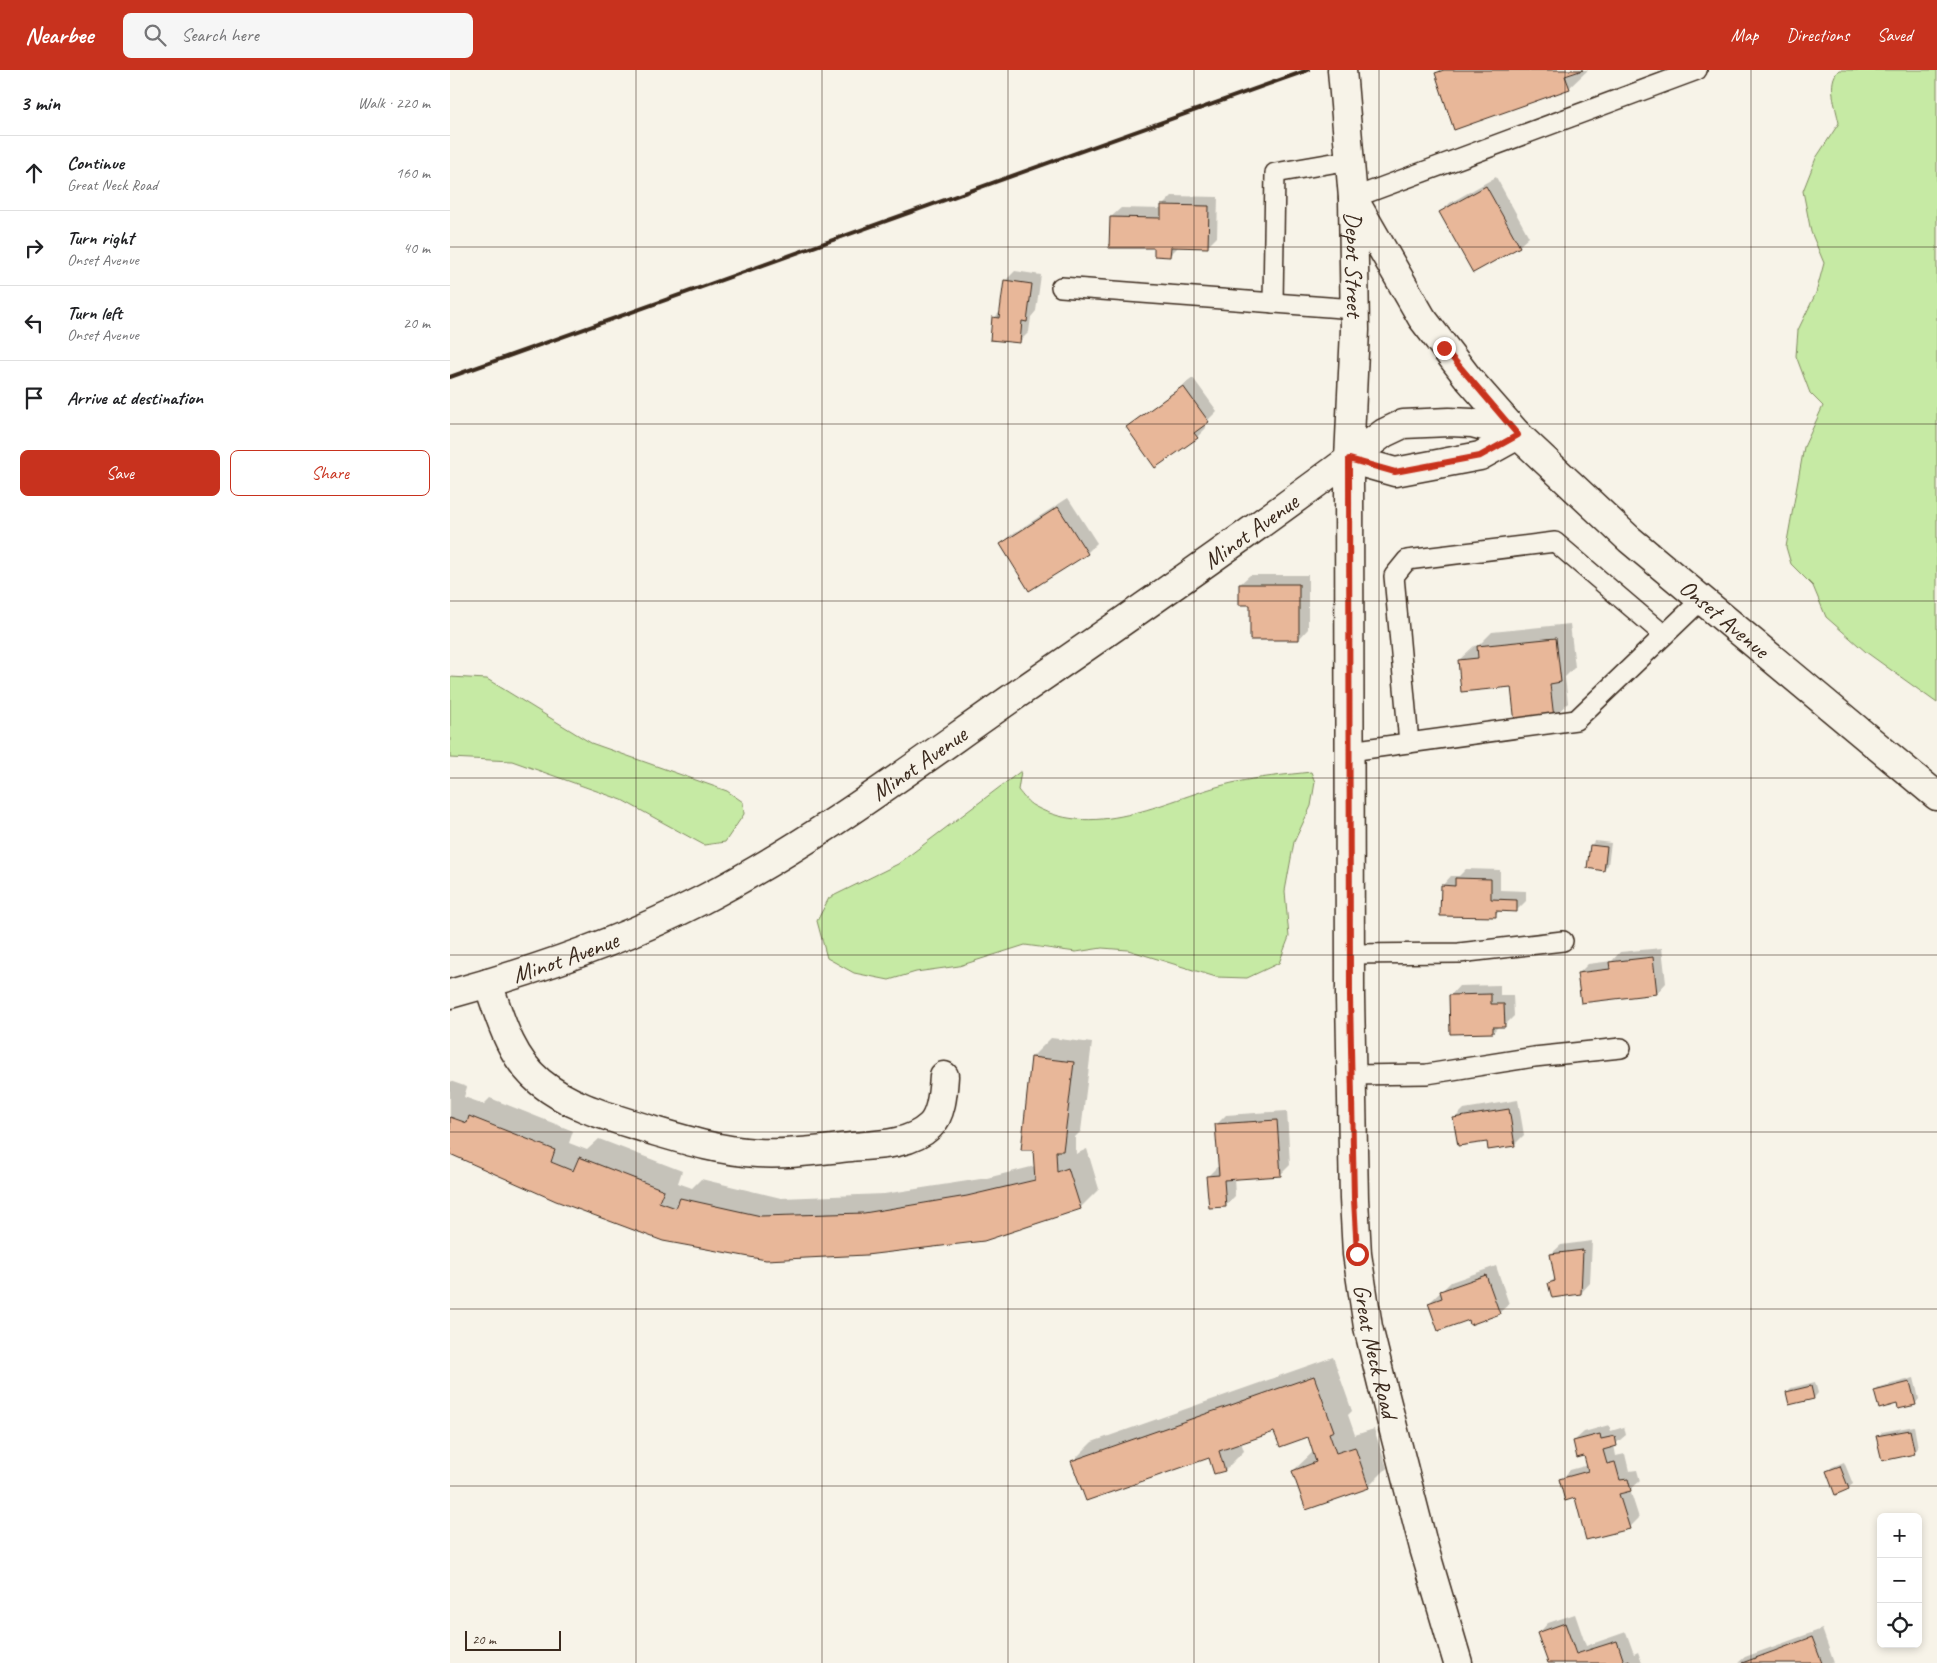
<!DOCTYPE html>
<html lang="en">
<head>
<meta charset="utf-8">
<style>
	:root { --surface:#fff; --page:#f6f6f6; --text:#202124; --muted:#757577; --line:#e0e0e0; --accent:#c8321e }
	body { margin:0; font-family:Caveat,sans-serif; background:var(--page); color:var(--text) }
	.controls { position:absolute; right:15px; bottom:15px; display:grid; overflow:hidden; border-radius:8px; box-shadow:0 2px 8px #0003 }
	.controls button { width:45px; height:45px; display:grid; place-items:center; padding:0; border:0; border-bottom:1px solid var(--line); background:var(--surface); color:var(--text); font:25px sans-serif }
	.scale { position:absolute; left:15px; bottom:12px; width:96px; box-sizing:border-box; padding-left:5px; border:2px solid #3b2a1e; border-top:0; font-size:14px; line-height:18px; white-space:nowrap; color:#3b2a1e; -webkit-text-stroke:4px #f7f3e8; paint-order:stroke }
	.stop { position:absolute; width:15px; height:15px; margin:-11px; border:4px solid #c8321e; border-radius:50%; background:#fff }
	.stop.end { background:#c8321e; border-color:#fff; box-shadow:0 1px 5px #0008 }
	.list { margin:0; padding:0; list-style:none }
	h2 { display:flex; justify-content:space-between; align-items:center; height:65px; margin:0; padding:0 20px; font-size:21px }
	h2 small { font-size:16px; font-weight:400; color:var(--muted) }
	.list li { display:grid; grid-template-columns:32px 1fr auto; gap:15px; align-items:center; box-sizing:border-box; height:75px; padding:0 20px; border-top:1px solid var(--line) }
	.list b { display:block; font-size:19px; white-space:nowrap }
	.list p { margin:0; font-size:16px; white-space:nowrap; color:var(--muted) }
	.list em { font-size:16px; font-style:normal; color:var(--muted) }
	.actions { display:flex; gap:10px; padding:15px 20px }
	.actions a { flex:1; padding:11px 0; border:1px solid var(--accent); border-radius:8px; text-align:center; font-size:18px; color:var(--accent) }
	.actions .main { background:var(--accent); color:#fff }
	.icon { flex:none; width:28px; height:28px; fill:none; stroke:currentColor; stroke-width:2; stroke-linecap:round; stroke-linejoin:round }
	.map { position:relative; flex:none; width:1487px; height:1593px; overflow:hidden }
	header { display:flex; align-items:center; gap:30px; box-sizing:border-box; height:70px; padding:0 25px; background:var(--accent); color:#fff }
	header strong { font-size:24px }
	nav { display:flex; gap:28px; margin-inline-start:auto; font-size:18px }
	.search { width:350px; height:45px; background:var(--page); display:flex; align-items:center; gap:12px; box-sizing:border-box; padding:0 18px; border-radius:8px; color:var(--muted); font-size:19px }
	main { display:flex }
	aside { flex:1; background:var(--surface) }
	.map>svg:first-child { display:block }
	.green { fill:#c6eaa4; stroke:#808a61 }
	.shadow { fill:#0003 }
	.building { fill:#e8b799; stroke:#3b2a1e }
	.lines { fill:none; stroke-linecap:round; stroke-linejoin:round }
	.service-casing { stroke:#3b2a1e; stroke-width:22 }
	.minor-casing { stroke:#3b2a1e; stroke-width:31 }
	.tertiary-casing { stroke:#3b2a1e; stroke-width:31 }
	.secondary-casing { stroke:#3b2a1e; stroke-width:31 }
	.service { stroke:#f7f3e8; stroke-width:19 }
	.minor { stroke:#f7f3e8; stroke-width:28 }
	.tertiary { stroke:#f7f3e8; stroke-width:28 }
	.secondary { stroke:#f7f3e8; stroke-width:28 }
	.rail { stroke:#3b2a1e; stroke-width:4 }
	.route { stroke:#c8321e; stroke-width:6 }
	.grid { fill:none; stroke:#3b2a1e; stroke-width:1; stroke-opacity:0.55 }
	.labels { text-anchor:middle; stroke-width:4; stroke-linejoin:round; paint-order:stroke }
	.street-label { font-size:24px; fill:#3b2a1e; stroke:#f7f3e8 }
</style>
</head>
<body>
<header>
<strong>Nearbee</strong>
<div class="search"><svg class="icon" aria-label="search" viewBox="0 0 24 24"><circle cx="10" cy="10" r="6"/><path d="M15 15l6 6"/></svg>Search here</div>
<nav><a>Map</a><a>Directions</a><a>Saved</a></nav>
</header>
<main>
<aside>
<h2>3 min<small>Walk · 220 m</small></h2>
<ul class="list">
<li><svg class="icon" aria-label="ahead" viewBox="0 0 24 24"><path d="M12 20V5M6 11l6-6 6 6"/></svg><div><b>Continue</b><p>Great Neck Road</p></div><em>160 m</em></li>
<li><svg class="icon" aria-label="right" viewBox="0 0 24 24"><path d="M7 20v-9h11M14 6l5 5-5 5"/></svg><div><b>Turn right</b><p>Onset Avenue</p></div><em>40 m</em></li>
<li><svg class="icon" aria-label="left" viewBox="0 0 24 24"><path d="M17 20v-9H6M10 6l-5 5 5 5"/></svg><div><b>Turn left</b><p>Onset Avenue</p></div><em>20 m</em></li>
<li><svg class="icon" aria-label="arrive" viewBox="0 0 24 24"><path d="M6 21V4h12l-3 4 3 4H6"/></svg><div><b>Arrive at destination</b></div></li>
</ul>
<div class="actions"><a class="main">Save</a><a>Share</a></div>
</aside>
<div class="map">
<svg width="1487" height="1593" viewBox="0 0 1487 1593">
	<rect width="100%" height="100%" fill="#f7f3e8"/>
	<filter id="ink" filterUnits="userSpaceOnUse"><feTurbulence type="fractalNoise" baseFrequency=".02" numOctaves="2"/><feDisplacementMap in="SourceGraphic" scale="10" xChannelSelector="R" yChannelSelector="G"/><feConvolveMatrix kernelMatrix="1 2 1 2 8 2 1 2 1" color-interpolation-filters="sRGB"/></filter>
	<g filter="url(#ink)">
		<g class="green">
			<path d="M 1389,0 L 1487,0 L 1487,633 L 1416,582 L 1376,547 L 1363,516 L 1341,494 L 1336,477 L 1354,377 L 1373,336 L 1360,323 L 1346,286 L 1348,260 L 1366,223 L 1374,193 L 1361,162 L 1353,121 L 1366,88 L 1389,53 C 1386,37 1376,12 1389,0 Z"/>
			<path d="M 0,607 L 37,609 L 141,673 L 277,721 L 293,732 L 294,744 L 275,772 L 254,775 L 172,730 L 62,691 L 0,688 Z"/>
			<path d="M 571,701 L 568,720 C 573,726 578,733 584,736 C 649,772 719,727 782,713 C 808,707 835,705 861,702 L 865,712 L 861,736 L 844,772 L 835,821 L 839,867 L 829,893 L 797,908 L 766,907 L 678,880 L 652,878 L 626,882 L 575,875 L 509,896 L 466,902 L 439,910 L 404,903 L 377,888 L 367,851 L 379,828 L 448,794 Z"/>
		</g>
		<g class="shadow">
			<path d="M 990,0 L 1138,0 L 1119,18 L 986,4 Z"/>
			<path d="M 1046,107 L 1079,167 L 1069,176 L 991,142 L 1000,133 Z"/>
			<path d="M 722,126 L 768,127 L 767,167 L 758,176 L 729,176 L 720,185 L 661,147 L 671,138 L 712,139 L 712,136 Z"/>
			<path d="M 565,201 L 591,205 L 586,241 L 581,247 L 579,262 L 569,272 L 544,248 L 552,240 L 555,211 Z"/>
			<path d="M 743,308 L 767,341 L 754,354 L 756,358 L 747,367 L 678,357 L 688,348 Z"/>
			<path d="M 618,428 L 647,473 L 637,483 L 580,519 L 551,475 L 561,465 Z"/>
			<path d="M 800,505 L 858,505 L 858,559 L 849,569 L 801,534 L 790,514 Z"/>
			<path d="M 1120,554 L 1125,597 L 1115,607 L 1118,633 L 1103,647 L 1062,615 L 1009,590 L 1024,576 L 1029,575 L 1042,562 Z"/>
			<path d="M 1145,771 L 1161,773 L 1158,795 L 1154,799 L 1141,775 Z"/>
			<path d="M 1016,799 L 1050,800 L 1050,820 L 1076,821 L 1076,831 L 1067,840 L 1051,840 L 1045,845 L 992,816 L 1001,806 L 1009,806 Z"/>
			<path d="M 1212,878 L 1216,913 L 1207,923 L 1129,903 L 1138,894 L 1162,891 L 1170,882 Z"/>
			<path d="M 1050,915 L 1050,925 L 1063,925 L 1064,946 L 1054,956 L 1049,956 L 1043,962 L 1000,926 L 1009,916 Z"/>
			<path d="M 601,968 L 642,973 L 631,1061 L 625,1067 L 626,1084 L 637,1079 L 649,1119 L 630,1138 L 316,1188 L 0,1083 L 0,1011 L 17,1017 L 14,1027 L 34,1034 L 40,1028 L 123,1061 L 119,1073 L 137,1080 L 149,1069 L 232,1101 L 228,1113 L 242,1118 L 251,1109 L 331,1128 L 434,1124 L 537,1108 L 585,1096 L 582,987 Z"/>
			<path d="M 1068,1030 L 1074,1065 L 1064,1075 L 1038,1071 L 1004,1049 L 1014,1039 Z"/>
			<path d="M 837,1041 L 840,1095 L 831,1104 L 784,1108 L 785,1126 L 776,1135 L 757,1107 L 767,1097 L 770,1097 L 766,1055 L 776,1045 Z"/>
			<path d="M 1142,1171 L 1140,1213 L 1131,1223 L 1100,1213 L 1106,1207 L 1101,1184 L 1111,1175 Z"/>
			<path d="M 1046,1196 L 1059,1234 L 1049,1243 L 1020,1249 L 979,1233 L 1001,1212 Z"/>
			<path d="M 883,1287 L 902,1341 L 898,1345 L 905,1365 L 924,1359 L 937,1398 L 918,1417 L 843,1401 L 864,1381 L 858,1366 L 825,1360 L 791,1372 L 794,1381 L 775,1400 L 765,1403 L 760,1387 L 623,1391 L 642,1372 Z"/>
			<path d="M 1464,1308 L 1469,1329 L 1465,1334 L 1448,1333 L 1425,1321 L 1430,1317 Z"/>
			<path d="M 1365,1312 L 1368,1323 L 1364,1328 L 1337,1322 L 1341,1318 Z"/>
			<path d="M 1159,1355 L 1161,1361 L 1174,1357 L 1176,1365 L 1164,1375 L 1166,1386 L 1175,1384 L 1179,1401 L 1187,1400 L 1190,1411 L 1180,1420 L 1189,1448 L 1179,1458 L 1126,1427 L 1111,1410 L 1120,1400 L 1138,1395 L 1135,1384 L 1124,1371 L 1134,1362 Z"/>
			<path d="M 1464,1356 L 1468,1378 L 1464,1383 L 1428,1367 L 1432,1362 Z"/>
			<path d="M 1394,1392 L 1403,1414 L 1398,1418 L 1377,1401 L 1382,1397 Z"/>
			<path d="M 1125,1544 L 1136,1576 L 1176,1562 L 1184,1584 L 1188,1582 L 1192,1593 L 1099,1593 L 1089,1563 L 1098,1553 Z"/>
			<path d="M 1372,1559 L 1384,1593 L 1288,1593 L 1295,1587 Z"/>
		</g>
		<g class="building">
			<path d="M 994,0 L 1133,0 L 1115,6 L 1120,19 L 1004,60 L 985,3 Z"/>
			<path d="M 1036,116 L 1070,177 L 1023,203 L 989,142 Z"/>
			<path d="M 711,135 L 759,136 L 758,178 L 721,177 L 720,187 L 704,186 L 704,178 L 659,178 L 660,147 L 711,148 Z"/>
			<path d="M 554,210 L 582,214 L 577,252 L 572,251 L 570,273 L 540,270 L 542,247 L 549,248 Z"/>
			<path d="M 733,316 L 759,352 L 744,363 L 748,368 L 705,398 L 676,357 Z"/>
			<path d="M 608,437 L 638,484 L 579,521 L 550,474 Z"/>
			<path d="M 789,514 L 849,514 L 849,570 L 800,570 L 800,535 L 789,535 Z"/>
			<path d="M 1106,568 L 1111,612 L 1100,614 L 1104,648 L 1065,653 L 1061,617 L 1011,622 L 1008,590 L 1028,588 L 1027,576 Z"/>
			<path d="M 1140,775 L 1157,777 L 1154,801 L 1137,798 Z"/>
			<path d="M 1005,808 L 1041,809 L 1041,829 L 1067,830 L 1067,842 L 1046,841 L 1046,847 L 990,846 L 991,815 L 1005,816 Z"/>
			<path d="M 1203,887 L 1207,924 L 1131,933 L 1127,903 L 1160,899 L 1159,892 Z"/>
			<path d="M 1041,924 L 1041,934 L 1054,934 L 1055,957 L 1043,957 L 1043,963 L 1000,964 L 999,925 Z"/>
			<path d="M 581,987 L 624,992 L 613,1081 L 606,1081 L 607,1102 L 618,1098 L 631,1139 L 534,1171 L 416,1185 L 316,1190 L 213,1171 L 106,1131 L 0,1084 L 0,1047 L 17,1053 L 19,1046 L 105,1080 L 101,1092 L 123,1101 L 129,1087 L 214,1120 L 209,1132 L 226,1138 L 230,1128 L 311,1146 L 414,1143 L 517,1126 L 585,1110 L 583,1080 L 571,1080 Z"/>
			<path d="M 1059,1039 L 1065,1076 L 1038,1080 L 1037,1072 L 1008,1076 L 1003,1048 Z"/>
			<path d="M 827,1050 L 831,1106 L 774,1110 L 776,1137 L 759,1138 L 756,1106 L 769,1105 L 765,1054 Z"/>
			<path d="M 1133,1180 L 1131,1224 L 1102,1228 L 1098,1213 L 1105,1211 L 1100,1184 Z"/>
			<path d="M 1036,1205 L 1050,1244 L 1020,1255 L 1019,1250 L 988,1261 L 978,1233 L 992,1228 L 990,1221 Z"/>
			<path d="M 864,1306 L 884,1361 L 879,1363 L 886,1383 L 905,1377 L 919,1418 L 856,1440 L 842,1401 L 866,1392 L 858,1367 L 830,1377 L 824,1362 L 769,1381 L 775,1401 L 764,1404 L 759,1388 L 636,1431 L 621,1391 Z"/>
			<path d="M 1460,1312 L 1466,1335 L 1448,1339 L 1447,1334 L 1429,1339 L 1424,1321 Z"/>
			<path d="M 1361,1316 L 1364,1329 L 1339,1335 L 1336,1322 Z"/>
			<path d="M 1460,1360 L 1465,1384 L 1432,1391 L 1426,1366 Z"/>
			<path d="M 1150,1364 L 1151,1369 L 1165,1366 L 1167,1376 L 1153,1380 L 1157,1394 L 1165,1392 L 1170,1410 L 1178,1409 L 1181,1421 L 1169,1424 L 1180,1459 L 1136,1470 L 1125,1428 L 1115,1431 L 1109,1409 L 1138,1401 L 1134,1386 L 1127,1388 L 1123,1371 Z"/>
			<path d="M 1390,1396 L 1399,1419 L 1385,1425 L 1376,1401 Z"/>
			<path d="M 1115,1553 L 1126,1584 L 1167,1571 L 1174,1592 L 1179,1590 L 1180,1593 L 1098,1593 L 1087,1563 Z"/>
			<path d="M 1362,1567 L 1372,1593 L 1292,1593 Z"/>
		</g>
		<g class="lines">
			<g class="service-casing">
				<g id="service">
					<path d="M 903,128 L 1247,0"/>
					<path d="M 611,217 L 905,239"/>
					<path d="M 823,233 L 825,103 L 900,90"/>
					<path d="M 959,673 L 944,506 L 957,490 L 1105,472 L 1214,565"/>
					<path d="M 900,681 L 1126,650 L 1251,530"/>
					<path d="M 900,884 L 1009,883 L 1113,871"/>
					<path d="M 902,1005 L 977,1004 L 1084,987 L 1171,978"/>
				</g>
			</g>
			<g class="minor-casing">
				<path id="minor" d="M 38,913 C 50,948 60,987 90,1012 C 123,1039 164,1048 204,1061 C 238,1071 271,1081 307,1083 C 338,1085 370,1080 401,1077 C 427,1075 460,1075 480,1056 C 492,1045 493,1021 494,1006"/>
			</g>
			<g class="tertiary-casing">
				<g id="tertiary">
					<path id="s1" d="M 899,389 L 900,927 L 904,1129 L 907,1184 L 918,1257 L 934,1322 L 974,1478 L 1008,1593"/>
				</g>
			</g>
			<g class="secondary-casing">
				<g id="secondary">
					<path id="s2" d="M 892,0 L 903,128 L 905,260 L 899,389"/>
					<path id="s3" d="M 903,128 L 972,248 L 1018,308 L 1068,365 L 1179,469 L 1487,726"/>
					<path d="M 899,389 L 945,402 L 1030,386 L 1068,365"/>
					<path id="s4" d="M 0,924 C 87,900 172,871 252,830 C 363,773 464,696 566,625 C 690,540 814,454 934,363 L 953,354 L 999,352 L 1022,353 L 1068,365"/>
				</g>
			</g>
			<use href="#service" class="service"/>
			<use href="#minor" class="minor"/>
			<use href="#tertiary" class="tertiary"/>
			<use href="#secondary" class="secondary"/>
			<path class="rail" d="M 0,307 L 858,0"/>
		</g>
	</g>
	<g class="lines" filter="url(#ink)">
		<path class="route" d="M 907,1184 L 904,1129 L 900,927 L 899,389 L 945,402 L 1030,386 L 1068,365 L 994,278"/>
	</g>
	<path class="grid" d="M 186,0 L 186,1593M 372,0 L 372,1593M 558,0 L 558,1593M 744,0 L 744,1593M 929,0 L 929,1593M 1115,0 L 1115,1593M 1301,0 L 1301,1593M 0,177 L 1487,177M 0,354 L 1487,354M 0,531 L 1487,531M 0,708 L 1487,708M 0,885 L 1487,885M 0,1062 L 1487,1062M 0,1239 L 1487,1239M 0,1416 L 1487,1416"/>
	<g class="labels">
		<g class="street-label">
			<text dy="8" stroke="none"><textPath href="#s2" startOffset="195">Depot Street</textPath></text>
			<text dy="8" stroke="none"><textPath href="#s4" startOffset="931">Minot Avenue</textPath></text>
			<text dy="8" stroke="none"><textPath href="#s3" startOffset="566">Onset Avenue</textPath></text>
			<text dy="8" stroke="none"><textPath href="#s4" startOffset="526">Minot Avenue</textPath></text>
			<text dy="8" stroke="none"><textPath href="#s4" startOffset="121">Minot Avenue</textPath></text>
			<text dy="8" stroke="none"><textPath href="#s1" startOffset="894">Great Neck Road</textPath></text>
		</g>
	</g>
</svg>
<div class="controls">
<button>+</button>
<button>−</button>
<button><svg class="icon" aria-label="locate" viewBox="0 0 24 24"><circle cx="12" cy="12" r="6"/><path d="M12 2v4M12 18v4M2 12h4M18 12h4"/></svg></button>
</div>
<div class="scale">20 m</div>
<div class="stop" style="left:907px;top:1184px"></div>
<div class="stop end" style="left:994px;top:278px"></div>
</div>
</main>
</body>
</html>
